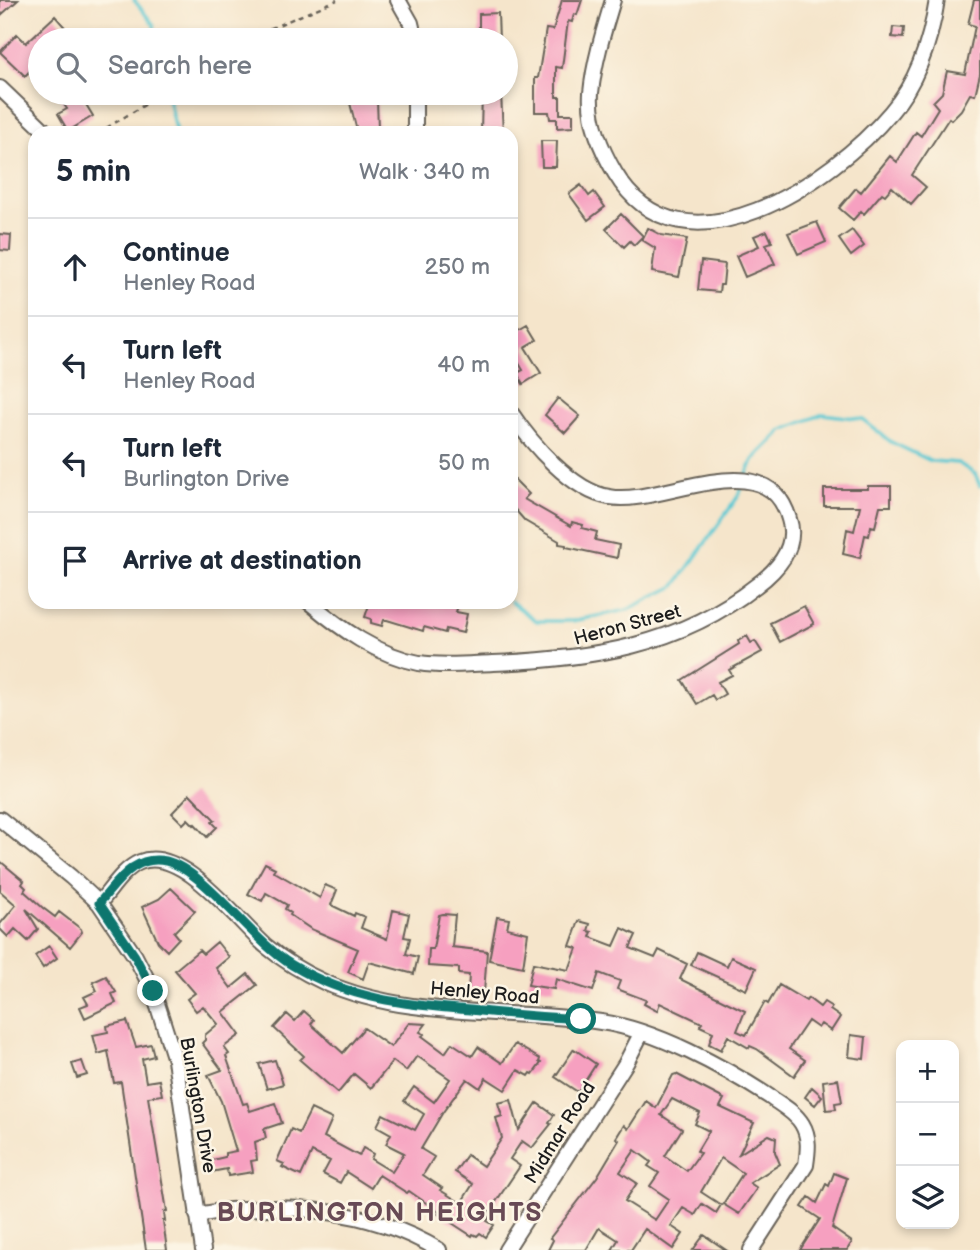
<!DOCTYPE html>
<meta charset="utf-8">
<style>
body{margin:0;font-family:"Balsamiq Sans",sans-serif;background:#f6f6f7;color:#1f2937}
.controls{position:absolute;right:21px;bottom:21px;display:grid;overflow:hidden;border-radius:14px;box-shadow:0 4px 10px #0003}
.controls button{width:63px;height:63px;display:grid;place-items:center;padding:0;border:0;border-bottom:2px solid #e0e1e3;background:#fff;color:#1f2937;font:35px sans-serif}
.stop{position:absolute;width:21px;height:21px;margin:-16px;border:5px solid #0f766e;border-radius:50%;background:#fff}
.stop.end{background:#0f766e;border-color:#fff;box-shadow:0 2px 7px #0008}
.list{margin:0;padding:0;list-style:none}
h2{display:flex;justify-content:space-between;align-items:center;height:91px;margin:0;padding:0 28px;font-size:30px}
h2 small{font-size:23px;font-weight:400;color:#747a83}
.list li{display:grid;grid-template-columns:46px 1fr auto;gap:21px;align-items:center;box-sizing:border-box;height:98px;padding:0 28px;border-top:2px solid #e0e1e3}
.list b{display:block;font-size:26px;white-space:nowrap}
.list p{margin:0;font-size:23px;white-space:nowrap;color:#747a83}
.list em{font-size:23px;font-style:normal;color:#747a83}
.icon{flex:none;width:38px;height:38px;fill:none;stroke:currentColor;stroke-width:2;stroke-linecap:round;stroke-linejoin:round}
.map{position:relative;flex:none;width:980px;height:1250px;overflow:hidden}
.search{position:absolute;background:#fff;box-shadow:0 4px 10px #0003;left:28px;top:28px;width:490px;height:77px;display:flex;align-items:center;gap:18px;box-sizing:border-box;padding:0 24px;border-radius:38px;color:#747a83;font-size:26px}
.panel{position:absolute;background:#fff;box-shadow:0 4px 10px #0003;left:28px;top:126px;width:490px;height:483px;border-radius:21px}
.map>svg:first-child{display:block}
.lines{fill:none;stroke-linecap:round;stroke-linejoin:round}
.stream{stroke:#5cc9d3;stroke-width:3.5}
.building{fill:#f6a0c0;fill-rule:evenodd}
.street-casing{stroke:#686259;stroke-width:18}
.path{stroke:#686259;stroke-width:2.5;stroke-dasharray:5 5;stroke-linecap:butt}
.street{stroke:#fff;stroke-width:14}
.route{stroke:#0f766e;stroke-width:9}
.labels{text-anchor:middle;stroke-width:5;stroke-linejoin:round;paint-order:stroke}
.street-label{font-size:19px;fill:#1c1c1c;stroke:#fcf5e5}
.district-label{font-size:26px;font-weight:bold;letter-spacing:2px;fill:#684a55;stroke:#fcf5e5}
</style>
<div class="map">
<svg width="980" height="1250" viewBox="0 0 980 1250">
<rect width="100%" height="100%" fill="#fcf5e5"/>
<filter id="ink" filterUnits="userSpaceOnUse"><feTurbulence type="fractalNoise" baseFrequency=".0143" numOctaves="2"/><feDisplacementMap in="SourceGraphic" scale="14" xChannelSelector="R" yChannelSelector="G"/><feConvolveMatrix kernelMatrix="1 2 1 2 8 2 1 2 1" color-interpolation-filters="sRGB"/></filter>
<filter id="wash" filterUnits="userSpaceOnUse"><feTurbulence type="fractalNoise" baseFrequency=".00686" numOctaves="4" result="noise"/><feDisplacementMap in="SourceGraphic" scale="28" xChannelSelector="R" yChannelSelector="G"/><feGaussianBlur stdDeviation="1.57" result="paint"/><feColorMatrix in="noise" values="0 0 0 0 0 0 0 0 0 0 0 0 0 0 0 0 0 1.4 0 .05"/><feComposite in="paint" operator="in"/></filter>
<g filter="url(#wash)">
<rect width="100%" height="100%" fill="#f5e5cb"/>
<g class="lines">
<path class="stream" d="M134,0L154,25L156,40
M167,93L176,133
M746,477L753,460L783,430L823,414L862,419L891,442L931,461L958,463L975,474L980,486
M511,602L537,621H573L627,610L675,586L737,498L743,484"/>
</g>
<g id="blocks">
<path class="building" d="M0,0H18L0,16Z
M562,0H582L577,15L574,14L572,22L568,21L562,68L556,67V97H560V114H573V127L557,128V119H550L549,112H535V78H538L546,29L553,30Z
M974,0H980V74L975,95L970,94L961,110L951,120L949,118L912,175L926,187L911,204L892,187L885,195L882,193L864,214L861,211L853,220L839,208L856,188L861,192L890,156L897,162L916,132L921,136L938,108L933,102L942,93L947,71L965,74L975,26L968,24Z
M498,13L499,40H479V14Z
M55,16L76,40H40V60L25,76L0,52L17,34L26,43Z
M893,27L904,28L903,38L892,37Z
M56,93H79L93,116L68,131L58,114L67,109Z
M482,93H501L503,133H481Z
M377,100L378,128L357,131L350,103Z
M541,141H557L556,167H542Z
M581,185L589,196L594,192L605,207L588,220L569,194Z
M621,214L643,236L634,245L630,241L624,247L606,229Z
M817,222L826,242L798,254L788,233Z
M648,228L661,235L687,239L679,277L652,272L655,248L642,240Z
M852,230L864,246L851,256L839,239Z
M767,231L772,242L766,244L775,264L745,277L736,256L759,246L754,236Z
M0,234L11,235L10,251L0,250Z
M701,261L725,264L723,285H720L719,292L698,290Z
M528,325L537,340L525,347L541,373L523,384L517,373L523,370L511,350V335Z
M558,398L580,416L565,433L545,415Z
M511,476L529,494L524,499L571,526L572,522L583,525L582,528L597,532L595,540L619,545L617,558L566,547V545L559,544V541L525,521L511,505Z
M868,486H891V506H880L875,527L871,526L869,536L865,535L860,558L843,554L847,529L854,531L860,506H824V489H868Z
M370,602H459L456,612L467,614L463,633L446,629L445,633L424,627L423,631L387,620H384L382,626L371,623V619L365,617Z
M804,606L814,624L780,642L770,623Z
M747,636L751,643L755,641L762,652L729,670L732,675L718,682L725,694L715,700L712,695L697,704L682,680L739,644L738,641Z
M190,794L215,820L212,822L217,827L207,837L195,824L194,825L188,819L183,824L172,813Z
M0,861L24,881L22,884L26,888L24,891L43,908L55,917L59,912L81,929L82,932L70,947L26,909L38,929L28,941L15,929L8,937L0,929V924L16,905L0,891Z
M265,863L275,868L273,871L320,898L325,885L337,890L331,905L354,916L355,913L365,917L361,928L387,939L393,910L409,914L404,937L410,938L406,954L418,957L414,974L369,962L363,979L348,972L358,949L311,929L290,915L291,913L285,909L287,905L266,893L262,901L248,894Z
M171,888L195,911L174,932L179,938L167,951L158,942L142,907L159,899Z
M443,914L455,915L452,947L487,951L484,993L468,992L469,975L459,974V968L428,966L429,949H433L439,915Z
M497,917L509,919L507,928L528,933L523,967L489,960Z
M579,921L590,924L588,931L592,932L590,937L614,946L622,928L636,935L630,948L655,958L659,950L687,964L680,979L745,1011L737,1031L746,1035L765,1002L768,1004L779,985L806,1001L808,998L820,1007L824,1002L832,1007L830,1010L840,1017L831,1031L821,1024L818,1028L808,1021L789,1049L805,1060L794,1076L757,1049L750,1046L749,1048L728,1036L721,1050L709,1044L713,1032L700,1026L702,1023L660,1003L657,1011L644,1004L646,1000L617,989L620,981L599,973L593,991L556,979L554,989L528,985L533,963L569,970L577,948L570,946Z
M217,942L229,957L216,968L231,988L248,974L257,985L223,1012L240,1035L224,1047L229,1054L226,1056L243,1104L247,1103L250,1111L275,1103L282,1123L264,1129L266,1138L255,1142L257,1160L251,1161L253,1172L228,1176L227,1169L211,1172L208,1161L225,1157V1153L236,1151L221,1101L208,1075L222,1070L202,1043L205,1040V1035L218,1024L203,1006L196,1011L187,999L195,993L175,970L199,950L203,954Z
M49,946L57,958L43,968L35,956Z
M697,952L727,966L731,957L756,968L746,990L691,965Z
M106,976L116,992L112,994L116,1003L85,1018L80,1007L88,1004L84,997L97,991L93,982Z
M304,1011L314,1020L311,1024L343,1053L364,1028L391,1047L409,1023L426,1024L420,1032L424,1034L422,1036L445,1053L452,1043L472,1056L478,1047L502,1063L515,1044L540,1059L539,1062L541,1063L533,1074L531,1073L529,1076L518,1070L505,1090L486,1078L480,1088L467,1079L443,1112L421,1149L434,1157L423,1175L442,1188L440,1190L461,1203L473,1184L455,1172L467,1155L483,1166L502,1138L496,1118L502,1116L498,1103L511,1100L519,1130L537,1103L554,1115L549,1123L551,1124L532,1148L522,1141L510,1159L520,1166L487,1215L490,1217L487,1221L494,1225L486,1237L480,1233L477,1236L473,1234L472,1236L438,1214L439,1212L409,1191L407,1193L379,1175L371,1188L346,1172L340,1183L323,1174L330,1161L312,1152L301,1176L282,1167L284,1164L277,1161L291,1129L299,1133L311,1109L332,1119L324,1137L359,1156L363,1148L373,1154L371,1159L392,1172L404,1153L386,1144L391,1134L377,1126L383,1114L415,1130L424,1114L404,1101L414,1087L434,1102L450,1079L417,1056L406,1071L393,1061L371,1088L354,1074L338,1093L300,1060L304,1056L274,1028L287,1014L295,1021Z
M127,1021L136,1047L151,1044L154,1056L142,1059L146,1082L159,1080L162,1095L148,1097L167,1211L164,1212L165,1221H163L167,1250H146L121,1082L114,1083L108,1051L98,1054L93,1035L108,1032L107,1026Z
M851,1035L866,1037L864,1059L849,1057Z
M574,1049L596,1064L578,1092L555,1077Z
M275,1060L283,1084L267,1089L259,1064Z
M82,1061L87,1075L77,1078L72,1064Z
M676,1074L724,1099L720,1107L754,1123L739,1154L769,1135L776,1138L775,1152L780,1164L750,1183L757,1188L739,1214L723,1204L743,1173L721,1158L701,1192L721,1205L716,1213L702,1204L695,1215L683,1208L671,1226L683,1234L673,1249L645,1229L631,1250H612L618,1240L599,1228L586,1250H548L553,1240L550,1238L597,1177L619,1140L616,1138L624,1125L628,1129L646,1101L656,1108L673,1075ZM672,1099L700,1113L695,1124L709,1131L697,1151L700,1153L687,1171L665,1156L682,1129L661,1115ZM635,1150L651,1162L648,1166L659,1173L650,1186L669,1199L655,1220L625,1201L637,1183L620,1172Z
M838,1079L842,1102L835,1103L836,1109L826,1110L823,1081Z
M812,1087L822,1096L815,1105L805,1097Z
M834,1173L847,1178L832,1228L852,1242L847,1250H800L820,1219L802,1207L809,1197L817,1203L826,1184L829,1186Z
M704,1235L726,1250H693Z"/>
</g>
</g>
<g filter="url(#ink)">
<use href="#blocks" fill-opacity="0" stroke="#686259" stroke-width="2"/>
<g class="lines">
<defs>
<path id="street" d="M398,0L411,23L415,40
M613,0C604,30 594,62 591,93C589,122 601,149 615,173C682,286 834,180 891,112C918,81 931,39 937,0
M0,88L47,133
M415,133V93
M309,602C341,629 377,655 419,663C443,667 469,664 493,663C590,659 679,647 757,585C777,570 798,547 789,519C767,440 661,507 609,497C572,491 531,443 511,413
M0,819L71,877L99,903L135,956L153,991L175,1060L203,1250
M99,903C111,890 123,869 140,862C182,845 237,921 266,946C284,961 304,973 324,982C408,1020 512,1008 601,1022C656,1030 724,1067 770,1097C781,1105 795,1112 802,1124C810,1137 808,1151 806,1165L751,1250
M197,1215C276,1200 370,1208 439,1250
M506,1250L626,1063L642,1032"/>
</defs>
<use href="#street" class="street-casing"/>
<path class="path" d="M152,40L156,37L262,32L337,0
M98,133L151,101L148,93"/>
<use href="#street" class="street"/>
</g>
</g>
<g class="lines" filter="url(#ink)">
<path class="route" d="M153,991L135,956L99,903C118,882 134,854 166,861C204,870 253,942 292,965C348,999 406,1005 470,1010C507,1014 544,1017 581,1019"/>
</g>
<g class="labels">
<g class="street-label">
<text transform="translate(627 624) rotate(-15)" y="7">Heron Street</text>
<text transform="translate(485 992) rotate(5)" y="7">Henley Road</text>
<text transform="translate(199 1105) rotate(80)" y="7">Burlington Drive</text>
<text transform="translate(559 1132) rotate(-58)" y="7">Midmar Road</text>
</g>
<g class="district-label">
<text x="380" y="1221">BURLINGTON HEIGHTS</text>
</g>
</g>
</svg>
<div class="controls">
<button>+</button>
<button>−</button>
<button><svg class="icon" aria-label="layers" viewBox="0 0 24 24"><path d="M12 4l9 5-9 5-9-5zM3 14l9 5 9-5"/></svg></button>
</div>
<div class="stop" style="left:581px;top:1019px"></div>
<div class="stop end" style="left:153px;top:991px"></div>
<div class="search"><svg class="icon" aria-label="search" viewBox="0 0 24 24"><circle cx="10" cy="10" r="6"/><path d="M15 15l6 6"/></svg>Search here</div>
<section class="panel">
<h2>5 min<small>Walk · 340 m</small></h2>
<ul class="list">
<li><svg class="icon" aria-label="ahead" viewBox="0 0 24 24"><path d="M12 20V5M6 11l6-6 6 6"/></svg><div><b>Continue</b><p>Henley Road</p></div><em>250 m</em></li>
<li><svg class="icon" aria-label="left" viewBox="0 0 24 24"><path d="M17 20v-9H6M10 6l-5 5 5 5"/></svg><div><b>Turn left</b><p>Henley Road</p></div><em>40 m</em></li>
<li><svg class="icon" aria-label="left" viewBox="0 0 24 24"><path d="M17 20v-9H6M10 6l-5 5 5 5"/></svg><div><b>Turn left</b><p>Burlington Drive</p></div><em>50 m</em></li>
<li><svg class="icon" aria-label="arrive" viewBox="0 0 24 24"><path d="M6 21V4h12l-3 4 3 4H6"/></svg><div><b>Arrive at destination</b></div></li>
</ul>
</section>
</div>
